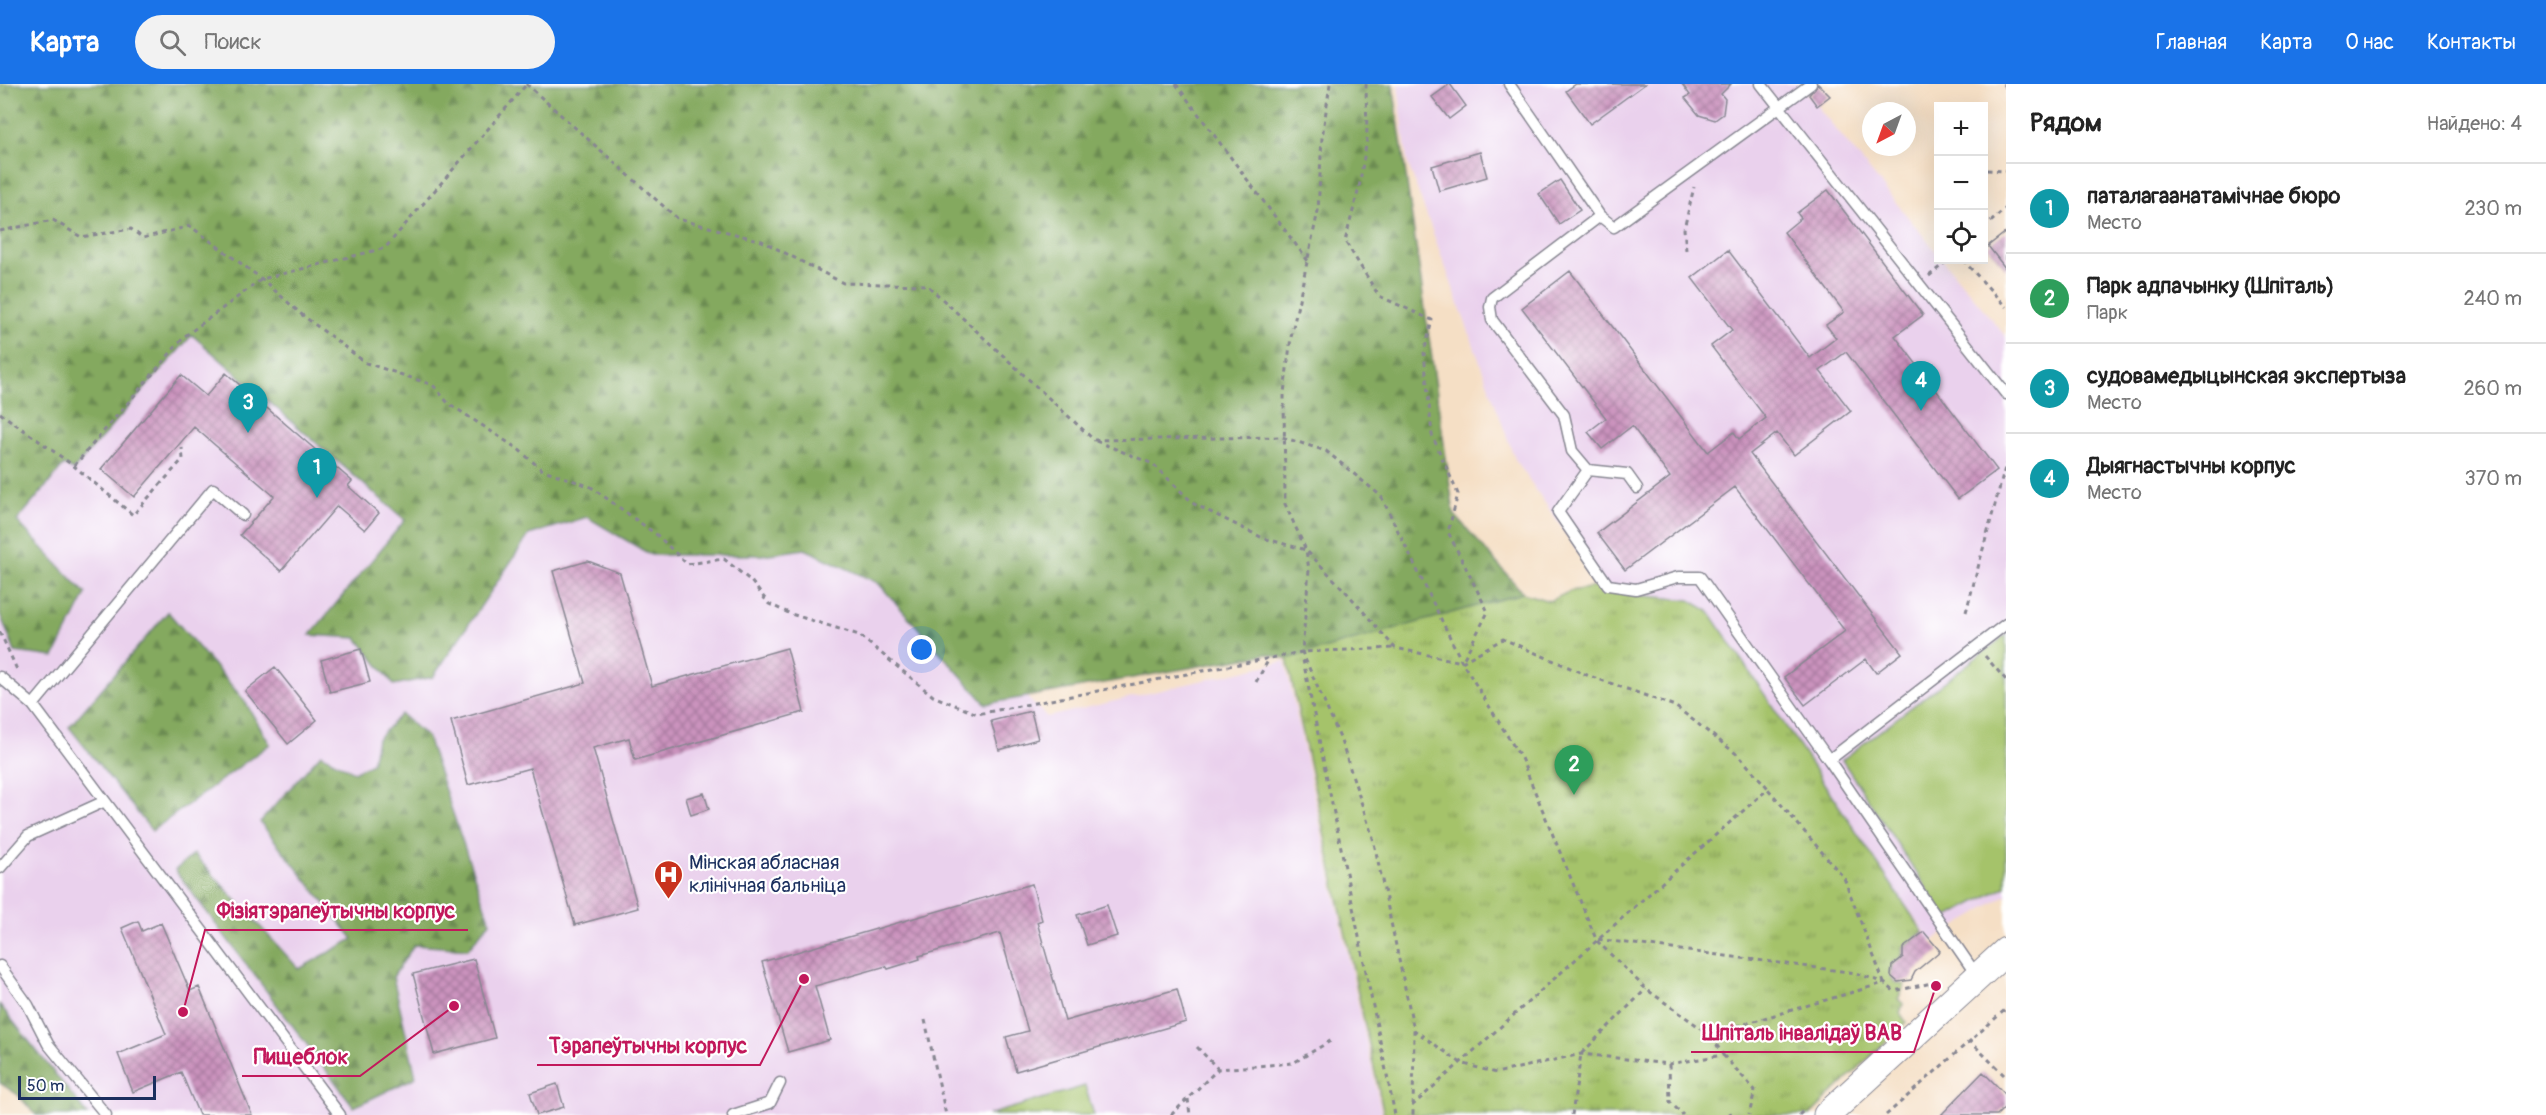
<!DOCTYPE html>
<html lang="ru">
<meta charset="utf-8">
<style>
body{margin:0;font-family:Pangolin,sans-serif;background:#f2f2f2;color:#222}
.controls{position:absolute;right:18px;top:18px;display:grid;overflow:hidden;border-radius:0px;box-shadow:0 6px 24px #0002}
.controls button{width:54px;height:54px;display:grid;place-items:center;padding:0;border:0;border-bottom:2px solid #e0e0e0;background:#fff;color:#222;font:30px sans-serif}
.compass{position:absolute;left:1862px;top:18px;width:54px;height:54px;border-radius:50%;background:#fff;box-shadow:0 6px 24px #0002;rotate:221deg}
.scale{position:absolute;left:18px;bottom:15px;width:138px;box-sizing:border-box;padding-left:6px;border:3px solid #1b2f5e;border-top:0;font-size:16px;line-height:21px;white-space:nowrap;color:#1b2f5e;-webkit-text-stroke:4px #fff;paint-order:stroke}
.you{position:absolute;left:922px;top:566px;width:21px;height:21px;margin:-15px;border:4px solid #fff;border-radius:50%;background:#1a73e8;box-shadow:0 0 0 9px #1a73e833}
.badge{display:grid;place-items:center;width:39px;height:39px;border-radius:50%;background:#1a73e8;color:#fff;font-size:20px;font-weight:700}
.pin{position:absolute;translate:-50% -50px;filter:drop-shadow(0 2px 3px #0008)}
.pin::after{content:'';position:absolute;top:32px;width:21px;height:18px;background:inherit;clip-path:polygon(0 0,100% 0,50% 100%)}
.list{margin:0;padding:0;list-style:none}
h2{display:flex;justify-content:space-between;align-items:center;height:78px;margin:0;padding:0 24px;font-size:26px}
h2 small{font-size:20px;font-weight:400;color:#767676}
.list li{display:grid;grid-template-columns:39px 1fr auto;gap:18px;align-items:center;box-sizing:border-box;height:90px;padding:0 24px;border-top:2px solid #e0e0e0}
.list b{display:block;font-size:22px;white-space:nowrap}
.list p{margin:0;font-size:20px;white-space:nowrap;color:#767676}
.list em{font-size:20px;font-style:normal;color:#767676}
.icon{flex:none;width:33px;height:33px;fill:none;stroke:currentColor;stroke-width:2;stroke-linecap:round;stroke-linejoin:round}
.map{position:relative;flex:none;width:2006px;height:1031px;overflow:hidden}
header{display:flex;align-items:center;gap:36px;box-sizing:border-box;height:84px;padding:0 30px;background:#1a73e8;color:#fff}
header strong{font-size:28px}
nav{display:flex;gap:33px;margin-inline-start:auto;font-size:21px}
.search{width:420px;height:54px;background:#f2f2f2;display:flex;align-items:center;gap:15px;box-sizing:border-box;padding:0 21px;border-radius:33px;color:#767676;font-size:22px}
main{display:flex}
aside{flex:1;background:#fff}
.map>svg:first-child{display:block}
.built{fill:#ead1ed}
.green{fill:#a5c36a;stroke:#607964;stroke-width:1.5}
.forest{fill:url(#forest-firs);stroke:#506c5e;stroke-width:1.5}
.park{fill:url(#park-tufts);stroke:#607964;stroke-width:1.5}
.building{fill:url(#building-cross-hatch)}
.lines{fill:none;stroke-linecap:round;stroke-linejoin:round}
.service-casing{stroke:#888792;stroke-width:13}
.tertiary-casing{stroke:#888792;stroke-width:29}
.path{stroke:#888792;stroke-width:3;stroke-dasharray:4.5 4.5;stroke-linecap:butt}
.service{stroke:#fff;stroke-width:10}
.tertiary{stroke:#fff;stroke-width:27}
.labels{text-anchor:middle;stroke-width:4.5;stroke-linejoin:round;paint-order:stroke}
.poi-label{font-size:20px;fill:#1b2f5e;stroke:#fff;text-anchor:start}
.leader{fill:none;stroke:#c2185b;stroke-width:2}
.callout-dot{fill:#c2185b;stroke:#fff;stroke-width:2}
.callout-label{font-size:21px;text-anchor:middle;font-weight:bold;fill:#c2185b;stroke:#fff;stroke-width:4.5;stroke-linejoin:round;paint-order:stroke}
</style>
<header>
<strong>Карта</strong>
<div class="search"><svg class="icon" aria-label="search" viewBox="0 0 24 24"><circle cx="10" cy="10" r="6"/><path d="M15 15l6 6"/></svg>Поиск</div>
<nav><a>Главная</a><a>Карта</a><a>О нас</a><a>Контакты</a></nav>
</header>
<main>
<div class="map">
<svg width="2006" height="1031" viewBox="0 0 2006 1031">
<defs>
<pattern id="forest-firs" width="22" height="20" patternUnits="userSpaceOnUse" patternTransform="scale(1.5)"><rect width="22" height="20" fill="#84a95e"/><path d="M5 1l3.5 6h-7zM16 11l3.5 6h-7z" fill="#6b8a51"/></pattern>
<pattern id="park-tufts" width="24" height="20" patternUnits="userSpaceOnUse" patternTransform="scale(1.5)"><rect width="24" height="20" fill="#a5c36a"/><path d="M3 7l-1-3M5 7V3M7 7l1-3M15 17l-1-3M17 17v-4M19 17l1-3" fill="none" stroke="#869f5a"/></pattern>
<pattern id="building-cross-hatch" width="8" height="8" patternUnits="userSpaceOnUse" patternTransform="scale(1.5)"><rect width="8" height="8" fill="#cb93bd"/><path d="M0 0l8 8M0 8l8-8" fill="none" stroke="#a4789d"/></pattern>
</defs>
<rect width="100%" height="100%" fill="#fff"/>
<filter id="ink" filterUnits="userSpaceOnUse"><feTurbulence type="fractalNoise" baseFrequency=".0167" numOctaves="2"/><feDisplacementMap in="SourceGraphic" scale="12" xChannelSelector="R" yChannelSelector="G"/><feConvolveMatrix kernelMatrix="1 2 1 2 8 2 1 2 1" color-interpolation-filters="sRGB"/></filter>
<filter id="wash" filterUnits="userSpaceOnUse"><feTurbulence type="fractalNoise" baseFrequency=".008" numOctaves="4" result="noise"/><feDisplacementMap in="SourceGraphic" scale="24" xChannelSelector="R" yChannelSelector="G"/><feGaussianBlur stdDeviation="1.35" result="paint"/><feColorMatrix in="noise" values="0 0 0 0 0 0 0 0 0 0 0 0 0 0 0 0 0 1.4 0 .05"/><feComposite in="paint" operator="in"/></filter>
<g filter="url(#wash)">
<rect width="100%" height="100%" fill="#f5dfc5"/>
<path class="built" d="M1398,0H1799L1938,170V176H1943L2006,253V811L1931,857L1722,557L1618,526L1515,375L1407,77Z
M188,235L859,450L1047,633L1285,577L1382,1031H36L17,1010L0,999V402Z"/>
<path class="green" d="M2006,551V802L1946,834L1842,676Z
M1085,1002L1094,1031H988Z"/>
<path class="forest" d="M0,0H1393L1454,430L1523,509L1287,575L1267,570L986,620L878,499L805,465L762,471H651L587,433L529,451L433,593L394,601L357,554L310,551L405,436L192,251L73,386L64,381L17,437L86,510L54,573L15,568L0,530Z
M168,528L244,616L270,660L152,747L69,643Z
M401,630L427,653L490,838L468,865L414,861L393,893L416,993L354,1023L175,786L194,770L299,885L353,855L260,738L321,670L354,688L372,679L377,655Z
M0,921L88,1031H36L17,1010L0,999Z"/>
<path class="park" d="M1601,502L1635,511L1690,516L1709,527L1923,848L1903,863L1902,874L1894,877L1890,887L1894,898L1905,901L1898,915L1903,920L1900,929L1906,938L1810,1031H1384L1287,575L1523,509L1549,517L1571,507Z"/>
<g id="blocks">
<path class="building" d="M1450,0L1466,22L1449,35L1432,13Z
M1576,0H1645L1590,40L1566,7Z
M1682,0H1731L1721,10L1725,15L1723,30L1715,36L1699,31L1685,14L1690,11Z
M1818,0L1830,12L1817,22L1809,11Z
M1480,68L1487,93L1439,107L1432,82Z
M1560,96L1580,126L1559,140L1539,110Z
M1828,106L1923,231L1895,252L1997,386L1958,415L1846,268L1820,287L1851,327L1794,371L1777,349L1750,370L1902,569L1876,589L1866,575L1805,621L1784,593L1845,547L1735,403L1625,486L1597,449L1670,393L1632,342L1602,365L1588,348L1606,334L1522,224L1570,187L1708,368L1734,348L1739,355L1766,334L1711,262L1732,246L1692,194L1728,166L1810,274L1836,254L1826,241L1844,228L1784,148L1801,134L1797,129Z
M2006,148V185L1988,162Z
M226,289L352,397L348,402L379,429L365,446L337,422L281,487L240,451L274,412L194,343L134,413L101,385L181,291L206,312Z
M588,477L620,489L652,602L787,564L804,628L635,676L629,654L593,664L638,824L575,841L530,684L468,701L451,637L585,599L553,487Z
M361,565L370,598L330,608L321,576Z
M275,583L317,636L288,660L245,607Z
M1031,627L1038,655L999,666L991,637Z
M704,709L709,725L691,731L686,714Z
M1032,800L1042,836L1037,838L1065,937L1177,905L1186,938L1016,987L1006,953L1028,947L1000,849L919,872L920,875L888,885L886,882L815,902L830,956L788,968L762,878Z
M1107,821L1117,852L1087,861L1077,831Z
M138,837L142,847L161,839L190,907L199,903L252,1031H199L181,988L133,1008L118,970L166,950L122,844Z
M1924,848L1940,867L1915,888L1911,896L1898,898L1891,892L1892,882L1903,873V864Z
M474,875L495,954L434,970L413,890Z
M1983,988L2006,1011V1022L1997,1031H1941Z
M557,1000L564,1023L537,1031L530,1009Z"/>
</g>
</g>
<g filter="url(#ink)">
<use href="#blocks" fill-opacity="0" stroke="#888792" stroke-width="1.5"/>
<g class="lines">
<defs>
<path id="service" d="M1509,0L1600,132L1614,143L1811,0
M1761,0L2006,310
M1600,132L1492,214L1490,223L1492,236L1564,331L1572,367L1588,386L1627,390L1637,404
M1588,386L1558,428L1608,501L1636,505L1678,493H1700L1829,676
M0,593L33,621L340,1031
M33,621L213,405L243,431
M0,784L28,752L103,718
M0,882L28,921L48,960L106,1031
M1977,892L1829,676L2006,540
M733,1031L770,1019L780,999"/>
<path id="tertiary" d="M1827,1031L2006,867"/>
</defs>
<use href="#service" class="service-casing"/>
<use href="#tertiary" class="tertiary-casing"/>
<path class="path" d="M526,0L678,135L762,157L843,199L927,201L1094,356L1282,353L1326,367L1381,412L1462,578L1521,674L1596,855L1856,889L1884,899L1894,907L1932,899L1936,901
M1176,0L1308,177
M1330,0L1322,54L1318,127L1291,253L1284,309L1285,420L1306,466L1309,486L1302,568L1340,654L1373,754L1414,946L1413,1031
M1366,0L1367,54L1359,104L1345,157L1379,212L1432,236L1424,269L1432,351L1458,410L1448,448L1488,528L1463,576
M2003,0L2006,4
M1987,86L2006,87
M1984,144L2006,124
M0,147L53,136L81,153L131,145L143,154L190,142L262,195L301,230L366,279L433,301L448,319L518,365L541,385L591,403L657,451L687,480L724,475L751,497L769,520L791,530L859,551L933,612L977,630L1302,568L1395,564
M1686,166L1684,145L1694,103
M1963,176L2006,223
M1929,192L1948,176
M0,329L74,382L133,431L183,375L182,364
M1096,357L1153,380L1194,420L1263,454L1306,466L1348,510L1395,564L1462,578L1503,555L1587,591L1675,622L1739,672L1768,704
M74,382L185,252L262,195L385,164L526,1
M1966,528L2006,380
M0,548L18,588
M1985,572L2006,596
M1303,576L1395,1031
M1256,598L1269,575
M1597,857L1646,905L1709,950
M925,936L946,1031
M1969,956L2006,993
M1197,963L1218,985
M1723,971L1755,1006L1749,1031
M1669,980L1670,1018L1683,1031
M1188,1015L1190,1031
M1412,1022C1531,916 1648,810 1768,705L1844,794L1884,899L1710,950L1723,971L1669,980L1581,970L1496,989L1461,979L1414,946
M1730,1028L1731,1031
M1171,1031L1218,985L1293,979L1332,956
M1572,1031L1581,970L1646,905
M1799,1031L1805,1025
M1886,1031L2006,925"/>
<use href="#service" class="service"/>
<use href="#tertiary" class="tertiary"/>
</g>
</g>
<defs>
<symbol id="hospital-pin" viewBox="-11 -11 22 30"><path d="M0 17L-7.5 6A9.5 9.5 0 1 1 7.5 6Z" fill="#c8321e" stroke="#fff"/><path d="M-5-5h3v3.5h4V-5h3V5h-3V1.5h-4V5h-3Z" fill="#fff"/></symbol>
</defs>
<g fill-rule="evenodd">
<use href="#hospital-pin" x="652" y="774" width="33" height="45"/>
</g>
<g class="labels">
<g class="poi-label">
<text x="689" y="785">Мінская абласная<tspan x="689" dy="23">клінічная бальніца</tspan></text>
</g>
</g>
<path class="leader" d="M183 928L205 846H468M1936 902L1914 968H1691M804 895L760 981H537M454 922L360 992H242"/>
<g class="callout-dot">
<circle cx="183" cy="928" r="6"/>
<circle cx="1936" cy="902" r="6"/>
<circle cx="804" cy="895" r="6"/>
<circle cx="454" cy="922" r="6"/>
</g>
<g class="callout-label">
<text x="336" y="834">Фізіятэрапеўтычны корпус</text>
<text x="1802" y="956">Шпіталь інвалідаў ВАВ</text>
<text x="648" y="969">Тэрапеўтычны корпус</text>
<text x="301" y="980">Пищеблок</text>
</g>
</svg>
<div class="controls">
<button>+</button>
<button>−</button>
<button><svg class="icon" aria-label="locate" viewBox="0 0 24 24"><circle cx="12" cy="12" r="6"/><path d="M12 2v4M12 18v4M2 12h4M18 12h4"/></svg></button>
</div>
<svg class="compass" viewBox="-18 -18 36 36"><path d="M0-13l5 13h-10z" fill="#e53935"/><path d="M0 13l5-13h-10z" fill="#767676"/></svg>
<div class="scale">50 m</div>
<div class="you"></div>
<div class="pin badge" style="left:317px;top:414px;background:#0f9aa8">1</div>
<div class="pin badge" style="left:1574px;top:711px;background:#2e9e5b">2</div>
<div class="pin badge" style="left:248px;top:349px;background:#0f9aa8">3</div>
<div class="pin badge" style="left:1921px;top:327px;background:#0f9aa8">4</div>
</div>
<aside>
<h2>Рядом<small>Найдено: 4</small></h2>
<ul class="list">
<li><span class="badge" style="background:#0f9aa8">1</span><div><b>паталагаанатамічнае бюро</b><p>Место</p></div><em>230 m</em></li>
<li><span class="badge" style="background:#2e9e5b">2</span><div><b>Парк адпачынку (Шпіталь)</b><p>Парк</p></div><em>240 m</em></li>
<li><span class="badge" style="background:#0f9aa8">3</span><div><b>судовамедыцынская экспертыза</b><p>Место</p></div><em>260 m</em></li>
<li><span class="badge" style="background:#0f9aa8">4</span><div><b>Дыягнастычны корпус</b><p>Место</p></div><em>370 m</em></li>
</ul>
</aside>
</main>
